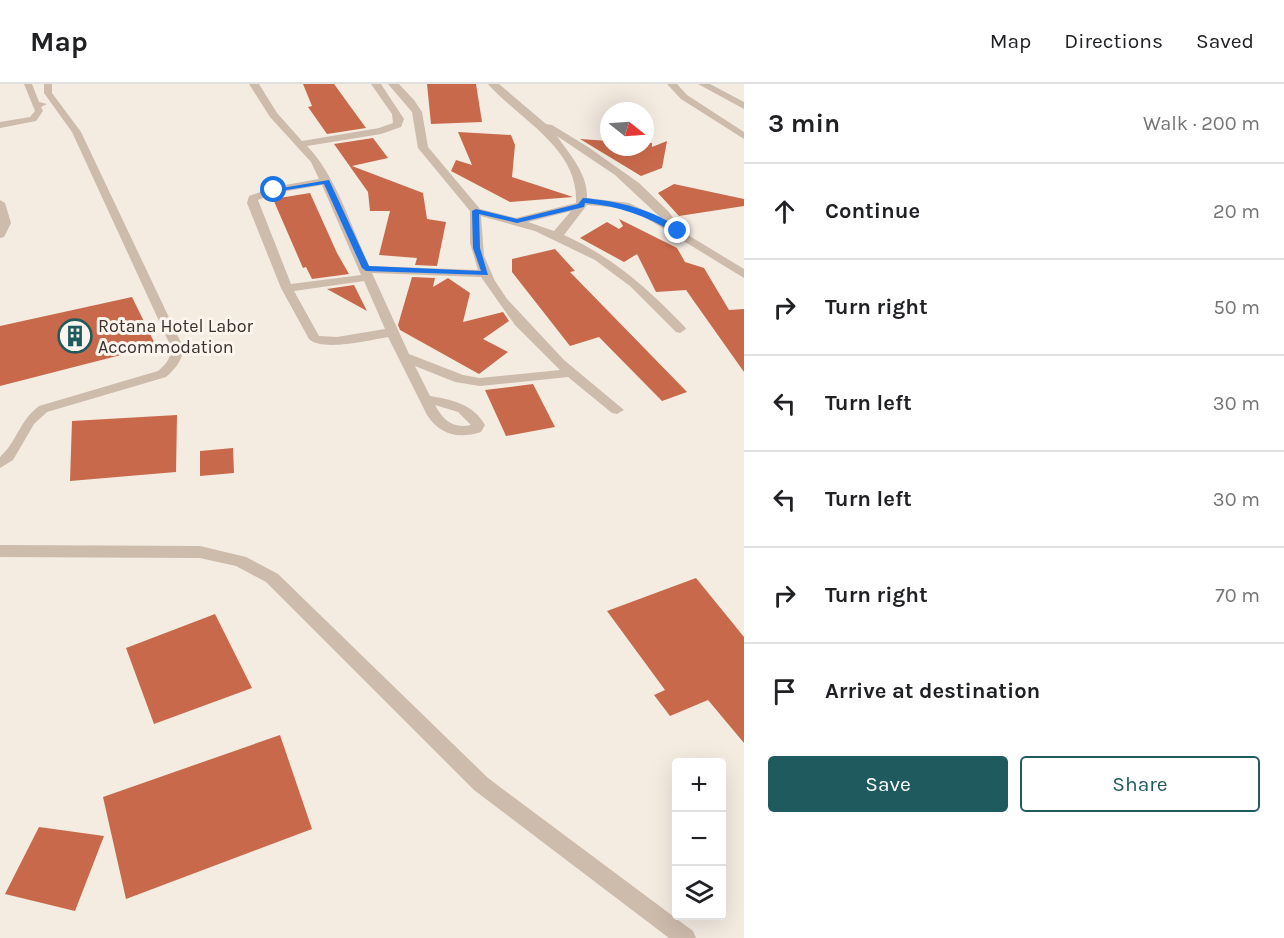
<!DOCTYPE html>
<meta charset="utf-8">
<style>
body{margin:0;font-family:Karla,sans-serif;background:#f2f2f2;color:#202124}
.controls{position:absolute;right:18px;bottom:18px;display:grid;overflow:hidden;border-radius:6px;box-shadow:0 6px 24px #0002}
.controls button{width:54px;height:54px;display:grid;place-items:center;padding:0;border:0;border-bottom:2px solid #e0e0e0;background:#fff;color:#202124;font:30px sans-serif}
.compass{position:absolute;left:600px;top:18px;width:54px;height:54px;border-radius:50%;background:#fff;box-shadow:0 6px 24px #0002;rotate:107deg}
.stop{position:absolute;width:18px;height:18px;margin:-14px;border:4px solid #1a73e8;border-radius:50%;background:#fff}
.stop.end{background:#1a73e8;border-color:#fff;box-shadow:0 2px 6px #0008}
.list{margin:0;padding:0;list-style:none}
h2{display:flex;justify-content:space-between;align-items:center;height:78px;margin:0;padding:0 24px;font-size:26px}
h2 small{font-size:20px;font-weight:400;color:#757577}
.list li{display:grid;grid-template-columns:39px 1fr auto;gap:18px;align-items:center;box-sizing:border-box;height:96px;padding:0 24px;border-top:2px solid #e0e0e0}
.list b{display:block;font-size:22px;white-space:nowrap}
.list em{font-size:20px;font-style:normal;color:#757577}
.actions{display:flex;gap:12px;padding:18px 24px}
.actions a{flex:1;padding:14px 0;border:2px solid #1f5a5e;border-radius:6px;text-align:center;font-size:21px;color:#1f5a5e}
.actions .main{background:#1f5a5e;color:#fff}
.icon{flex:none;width:33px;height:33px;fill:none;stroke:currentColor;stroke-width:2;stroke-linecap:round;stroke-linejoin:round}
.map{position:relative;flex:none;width:744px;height:854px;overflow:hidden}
header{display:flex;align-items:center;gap:36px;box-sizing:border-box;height:84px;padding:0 30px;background:#fff;border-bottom:2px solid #e0e0e0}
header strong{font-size:28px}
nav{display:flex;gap:33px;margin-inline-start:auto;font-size:21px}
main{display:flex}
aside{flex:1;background:#fff}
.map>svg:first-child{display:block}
.building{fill:#c8694b}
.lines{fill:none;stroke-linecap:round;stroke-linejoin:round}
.service{fill:#cdbbac;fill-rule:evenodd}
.minor{fill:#cdbbac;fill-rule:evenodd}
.route{fill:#1a73e8}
.labels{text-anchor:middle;stroke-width:6;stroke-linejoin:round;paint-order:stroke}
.poi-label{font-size:18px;fill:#3b302b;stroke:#fbf5ee;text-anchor:start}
</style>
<header>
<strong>Map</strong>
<nav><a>Map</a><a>Directions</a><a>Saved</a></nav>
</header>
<main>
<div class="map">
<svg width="744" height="854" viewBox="0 0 744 854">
<rect width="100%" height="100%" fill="#f4ebe1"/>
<path class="building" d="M303,0H334L366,44L327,50L308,23L312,22Z
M427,0H476L482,38L431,40Z
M458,48L511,51L515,61L512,93L573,113L510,118L451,87L456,76L472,81Z
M373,54L388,74L352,82L423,109L427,135L446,138L437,182L415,181L417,174L379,171L390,127H370L368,108L334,60Z
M580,55L609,57V63H645V59H652V63L667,57L662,84L641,92Z
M674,100L744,115V122L679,132L658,109Z
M310,109L337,169L349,190L312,195L306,183L303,184L273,115Z
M619,135L677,164L685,178L704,184L729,226L744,225V288L686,206L656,208L637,170L624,178L580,154L607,138L619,145L623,142Z
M555,165L575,187L570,188L687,308L662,317L599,253L570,262L512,188V175Z
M412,193L435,194L433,203L448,194L470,209L463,238L503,228L509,237L483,255L508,268L479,290L400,246L398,241Z
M354,201L367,227L327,205Z
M132,213L156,262L0,302V242Z
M533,300L555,343L506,352L485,306Z
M177,331L176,388L70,397L72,337Z
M233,364L234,389L200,392V367Z
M696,494L744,553V659L708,616L670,632L654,611L665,606L607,527Z
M215,530L252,604L154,640L126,564Z
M280,651L312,745L126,815L103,713Z
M39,743L104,752L75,827L5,810Z"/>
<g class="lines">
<path class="service" d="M24,0H32L39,18L47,20L41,23L43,27L36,37L0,44V38L30,33L35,27Z
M44,0H52V9L81,48L183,263C183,276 176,284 166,293L47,328L34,340L13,376L0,384V373C17,358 19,337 39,322L158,287C166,280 171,275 171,263L72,48L44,9Z
M0,116L5,119L11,139L4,153L0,154Z"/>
<path class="minor" d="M249,0H259L277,29L302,57L379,44L393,39L392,30L371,0H381L404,35L401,43L381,50L307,62C336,92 351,142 369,182L478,186L470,159V127L418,64L412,28L388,0H399L414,16L422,28L428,63L480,125L516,134L576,119C579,64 520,36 488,0H499L546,40L552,41L588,63L639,99L669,128L683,148L744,185V194L641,131L623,124L587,121L564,151C614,174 646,203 684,242L686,245L680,249L676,248L630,202L595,176L535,147L481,132L484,172L495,197L507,215L564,276L624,326L617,330L612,329L568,293L480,302L455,298L415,282L430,312C453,316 473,320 485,341L481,348C458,355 440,351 427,331L388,253C370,256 322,268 309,255L281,204L247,119L249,112L274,103L319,95L311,78L270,33ZM557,52L615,91L662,135L629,119L587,114C588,90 570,71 557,52ZM322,101L361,191L291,200L258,116L276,109ZM571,127L554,147L528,138ZM372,189L481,193L515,241L560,286L480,294L463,291L409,270ZM364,197L385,245L337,253L319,252L294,207ZM435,321L458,328L471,341C453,345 443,336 435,321Z
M667,0H677L687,11L744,48V55L681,15Z
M698,0H710L744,18V25Z
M0,461L200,462L246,473L278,490L488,694L693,847L696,854H669L474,706L266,498L236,482L200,474L0,473Z"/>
</g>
<path class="route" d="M329,96L369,182L481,187L473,164L472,127L476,125L517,135L578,120L583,114C617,117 655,125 682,147L675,149C646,132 619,122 585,119L584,123L517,139L479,130L480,164L488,191L366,187L362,184L324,100L274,108L270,106Z"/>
<defs>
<symbol id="building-ring" viewBox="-11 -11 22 22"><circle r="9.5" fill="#fbf5ee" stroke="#1f5a5e" stroke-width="1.5"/><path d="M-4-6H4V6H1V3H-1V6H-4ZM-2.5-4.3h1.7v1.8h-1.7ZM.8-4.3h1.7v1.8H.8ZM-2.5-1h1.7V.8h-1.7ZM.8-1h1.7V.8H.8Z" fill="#1f5a5e"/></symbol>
</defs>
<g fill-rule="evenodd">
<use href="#building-ring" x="56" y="233" width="38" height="38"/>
</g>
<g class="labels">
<g class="poi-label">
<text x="98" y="248">Rotana Hotel Labor<tspan x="98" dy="21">Accommodation</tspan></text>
</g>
</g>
</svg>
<div class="controls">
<button>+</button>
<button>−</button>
<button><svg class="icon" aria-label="layers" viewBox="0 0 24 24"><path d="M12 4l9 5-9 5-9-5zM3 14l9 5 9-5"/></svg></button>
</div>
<svg class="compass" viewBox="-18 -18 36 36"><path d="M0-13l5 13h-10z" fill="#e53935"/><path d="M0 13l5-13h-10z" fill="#757577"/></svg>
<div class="stop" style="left:274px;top:106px"></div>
<div class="stop end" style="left:678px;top:147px"></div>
</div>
<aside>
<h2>3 min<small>Walk · 200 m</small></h2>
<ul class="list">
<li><svg class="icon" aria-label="ahead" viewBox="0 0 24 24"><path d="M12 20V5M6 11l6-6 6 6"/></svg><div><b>Continue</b></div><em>20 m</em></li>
<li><svg class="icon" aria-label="right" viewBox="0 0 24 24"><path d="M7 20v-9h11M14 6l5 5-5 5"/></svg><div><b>Turn right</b></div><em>50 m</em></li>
<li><svg class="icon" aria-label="left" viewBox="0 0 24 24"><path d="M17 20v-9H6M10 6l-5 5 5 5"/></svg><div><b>Turn left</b></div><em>30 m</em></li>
<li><svg class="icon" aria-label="left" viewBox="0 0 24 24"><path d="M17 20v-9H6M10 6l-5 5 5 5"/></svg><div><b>Turn left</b></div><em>30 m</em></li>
<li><svg class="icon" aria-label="right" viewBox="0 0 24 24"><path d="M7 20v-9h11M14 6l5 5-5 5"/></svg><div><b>Turn right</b></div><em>70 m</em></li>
<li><svg class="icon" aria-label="arrive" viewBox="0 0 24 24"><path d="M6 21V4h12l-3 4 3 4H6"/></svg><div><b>Arrive at destination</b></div></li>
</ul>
<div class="actions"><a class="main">Save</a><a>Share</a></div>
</aside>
</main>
